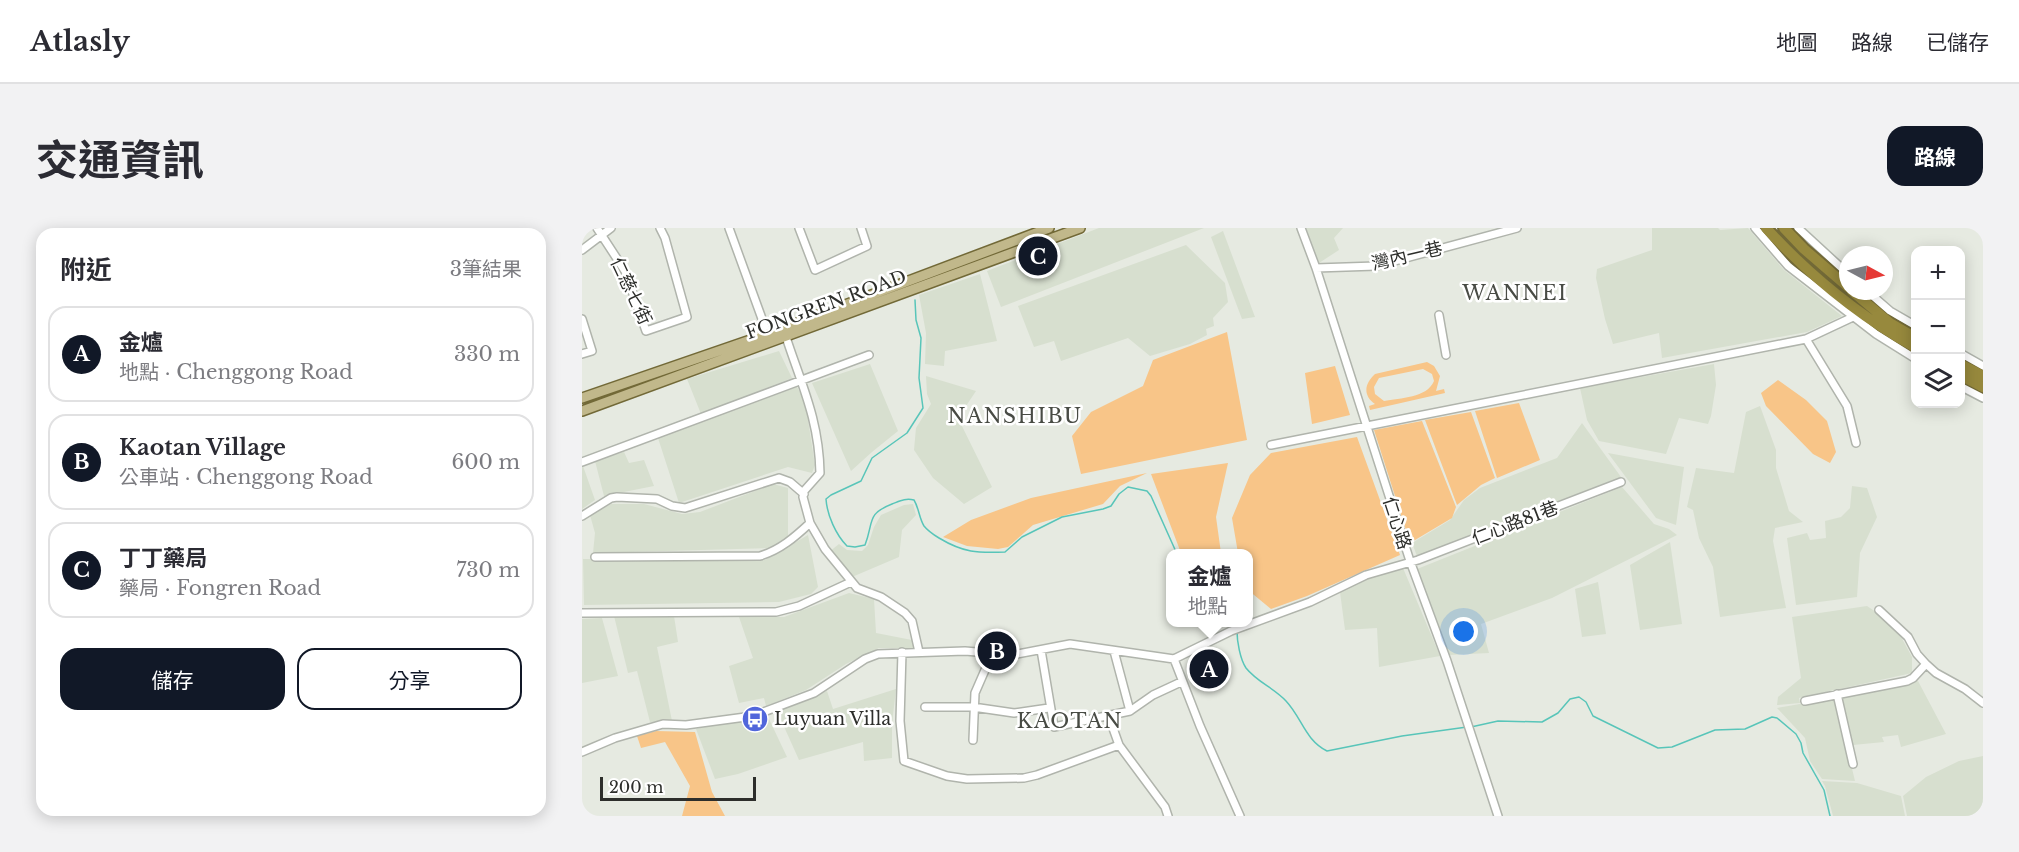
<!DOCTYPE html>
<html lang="zh-TW">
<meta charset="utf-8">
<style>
body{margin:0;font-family:"Libre Baskerville","Noto Sans TC",serif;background:#f2f2f3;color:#2b2b33}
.controls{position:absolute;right:18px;top:18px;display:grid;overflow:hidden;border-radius:12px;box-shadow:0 3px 15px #0003}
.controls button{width:54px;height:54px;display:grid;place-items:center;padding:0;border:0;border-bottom:2px solid #e1e1e2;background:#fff;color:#2b2b33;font:30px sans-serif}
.compass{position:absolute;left:1257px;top:18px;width:54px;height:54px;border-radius:50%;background:#fff;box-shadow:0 3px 15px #0003;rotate:97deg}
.scale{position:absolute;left:18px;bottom:15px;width:156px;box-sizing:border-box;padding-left:6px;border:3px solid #2d2e2b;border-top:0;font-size:16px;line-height:21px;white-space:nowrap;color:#2d2e2b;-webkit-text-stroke:4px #fff;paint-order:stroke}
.you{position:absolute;left:882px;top:404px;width:21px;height:21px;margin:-15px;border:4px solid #fff;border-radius:50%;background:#1a73e8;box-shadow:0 0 0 9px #1a73e833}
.badge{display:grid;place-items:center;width:39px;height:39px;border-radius:50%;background:#111827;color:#fff;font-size:20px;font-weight:700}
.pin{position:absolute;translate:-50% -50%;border:3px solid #fff;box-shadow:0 2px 6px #0006}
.popup{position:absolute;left:584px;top:321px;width:87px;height:78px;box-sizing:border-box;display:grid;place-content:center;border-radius:12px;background:#fff;filter:drop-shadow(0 2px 4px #0005);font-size:20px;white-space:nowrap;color:#7c7c81}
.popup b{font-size:22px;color:#2b2b33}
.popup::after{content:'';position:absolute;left:50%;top:100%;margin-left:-12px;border:12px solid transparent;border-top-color:#fff}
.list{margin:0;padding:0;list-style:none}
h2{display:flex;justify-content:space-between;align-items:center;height:78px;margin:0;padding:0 24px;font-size:26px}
h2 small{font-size:20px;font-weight:400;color:#7c7c81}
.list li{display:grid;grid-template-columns:39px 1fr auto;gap:18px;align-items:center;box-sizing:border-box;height:96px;margin:0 12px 12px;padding:0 12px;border:2px solid #e1e1e2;border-radius:18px}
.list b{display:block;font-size:22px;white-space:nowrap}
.list p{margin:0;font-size:20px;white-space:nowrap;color:#7c7c81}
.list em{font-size:20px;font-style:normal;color:#7c7c81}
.actions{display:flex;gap:12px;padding:18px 24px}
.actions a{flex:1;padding:14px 0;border:2px solid #111827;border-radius:18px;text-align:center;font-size:21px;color:#111827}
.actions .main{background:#111827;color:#fff}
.icon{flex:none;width:33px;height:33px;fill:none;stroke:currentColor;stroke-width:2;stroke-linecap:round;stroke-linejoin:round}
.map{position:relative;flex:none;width:1401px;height:588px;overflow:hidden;border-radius:18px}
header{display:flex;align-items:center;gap:36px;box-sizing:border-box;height:84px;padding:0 30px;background:#fff;border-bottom:2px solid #e1e1e2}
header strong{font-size:28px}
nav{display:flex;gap:33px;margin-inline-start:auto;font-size:21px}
.intro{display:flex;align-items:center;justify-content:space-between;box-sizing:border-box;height:144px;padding:0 36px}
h1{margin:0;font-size:42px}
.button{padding:15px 27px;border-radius:18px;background:#111827;color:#fff;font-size:21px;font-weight:700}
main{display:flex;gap:36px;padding:0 36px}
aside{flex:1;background:#fff;border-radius:18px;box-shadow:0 3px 15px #0003}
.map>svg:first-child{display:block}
.built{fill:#d7dfcf}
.green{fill:#f8c588;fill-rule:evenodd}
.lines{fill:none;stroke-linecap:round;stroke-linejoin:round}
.stream{stroke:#58c5b9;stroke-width:1.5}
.minor-casing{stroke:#b0b4ac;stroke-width:10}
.major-casing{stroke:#726937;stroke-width:12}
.highway-casing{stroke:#726937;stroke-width:14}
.minor{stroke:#fff;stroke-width:7}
.major{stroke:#c1b88b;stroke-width:9}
.highway{stroke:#97893d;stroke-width:10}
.labels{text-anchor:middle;stroke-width:5;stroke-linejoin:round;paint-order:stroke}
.street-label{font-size:18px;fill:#2d2e2b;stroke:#fff}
.poi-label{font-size:18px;fill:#2d2e2b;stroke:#fff;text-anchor:start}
.neighbourhood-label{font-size:20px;letter-spacing:1.5px;fill:#484b44;stroke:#fff}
</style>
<header>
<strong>Atlasly</strong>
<nav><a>地圖</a><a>路線</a><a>已儲存</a></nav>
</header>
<div class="intro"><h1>交通資訊</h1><a class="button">路線</a></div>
<main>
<aside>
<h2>附近<small>3筆結果</small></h2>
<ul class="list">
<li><span class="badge">A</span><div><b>金爐</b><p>地點 · Chenggong Road</p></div><em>330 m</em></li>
<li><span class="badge">B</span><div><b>Kaotan Village</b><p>公車站 · Chenggong Road</p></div><em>600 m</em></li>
<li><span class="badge">C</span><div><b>丁丁藥局</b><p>藥局 · Fongren Road</p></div><em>730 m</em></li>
</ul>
<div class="actions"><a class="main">儲存</a><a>分享</a></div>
</aside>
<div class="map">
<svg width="1401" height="588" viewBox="0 0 1401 588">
<rect width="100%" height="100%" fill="#e6eae1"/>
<path class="built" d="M517,0H622L419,79L405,43Z
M724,0H761L752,10L757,22L737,35Z
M1070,0H1136L1138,2L1166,0L1202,42L1260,88L1225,104L1080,130L1077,105L1031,116L1023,91L1014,50L1015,41L1070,22Z
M641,3L673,89L660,91L629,9Z
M604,17L643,55L646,74L631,90L632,98L624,101L625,107L608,116L568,128L546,110L479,133L472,113L452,119L436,78Z
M398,46L415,113L363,123L362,138L343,136L344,105L337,67Z
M197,123L210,150L119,186L105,151Z
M288,136L316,203L290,224L269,243L230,155Z
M1132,136L1134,157L1129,188L1126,196L1097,190L1084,226L1017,213L1005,192L998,160Z
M344,148L394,163L376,190L410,259L382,276L351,250L332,222L334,200L349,176L345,166Z
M215,159L223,173L233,237L230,245L206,239L97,275L76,210Z
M1178,178L1194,222V240L1207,283L1221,294L1193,300L1191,313L1204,380L1138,389L1131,339L1117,310L1111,282L1105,279L1114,240L1152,245L1164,184Z
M1000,195L1039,249L835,328L830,315L868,292L882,272L898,260L975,230Z
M42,224L47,235L62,232L72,258L22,268L13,233Z
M1026,225L1102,239L1094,297L1074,290Z
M1,238L13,272L0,281V239Z
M191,256L206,260V310L188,320L11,325L13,305L8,287L29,276H62L100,286L118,284Z
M1270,258L1285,260L1295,289L1278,325L1275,369L1214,377L1205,310L1225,305L1228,312L1244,310L1243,293L1259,289L1268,280Z
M1040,259L1072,296L1087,301L1095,307L970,370L899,396L907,425L867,427L835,341Z
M331,276L334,287L320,302L317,329L270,349L247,324L257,316L265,322L280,323L286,317L292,299L299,287L322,277Z
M226,307L236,359L229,366L197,374L2,377L1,331L183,332Z
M1088,314L1100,396L1058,402L1048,337Z
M821,340L858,428L797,439L795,400L763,402L758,364L788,350Z
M1016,354L1024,406L1000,409L993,361Z
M267,365L292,371L294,405L330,412L332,420H297L264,436L224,462L184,478L182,470L157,475L147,438L171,430L157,389H202Z
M1285,378L1297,386L1318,407L1330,429V445L1217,470L1218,475L1195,477L1196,469L1219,450L1210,389Z
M32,388H92L96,414L75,419L90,493L68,494L55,443L46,445Z
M20,390L36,448L0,455V391Z
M1336,453L1364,506L1319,519L1316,507L1300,509L1302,514L1271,517L1260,468Z
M314,461L310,496V530L282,533L281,514L217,532L195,483L245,463L251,481Z
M1253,470L1273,553L1240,551L1228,533L1223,510L1195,480Z
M187,491L205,529L156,546L133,551L114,501L141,495Z
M1401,528V588H1325L1321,568L1344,549L1377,533Z
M1240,553L1275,555L1319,568L1323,588H1251L1243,558Z"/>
<path class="green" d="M645,104L665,212L499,246L490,208L509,184L561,158L571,132Z
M845,134L852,138L858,148L854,163L862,161L863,165L788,182L787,178L793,176C781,168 782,156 793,146ZM841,141L850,146L852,153C845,170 818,170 802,173L793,166L792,159L797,150Z
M753,138L768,187L730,196L723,145Z
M1196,152L1224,172L1245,193L1254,224L1248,235L1231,226L1184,178L1179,165Z
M937,175L958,232L915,250L893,183Z
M889,184L913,250L899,257L875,277L843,192Z
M840,193L874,279L870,290L828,315L792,202Z
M775,209L818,327L725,368L689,381L666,362V326L656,325L650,290L668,247L689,225Z
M646,235L634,289L639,325H599L569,246Z
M565,245L538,258L521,276L451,297L426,319L416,321L385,318L361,309L389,292L449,270Z
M74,503L113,504L130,564L143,588H100L108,558L83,514L59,520L55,508Z"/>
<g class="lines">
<path class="stream" d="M333,72L334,92L339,110L337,150L341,180L325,205L290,230L279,253L249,267L244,271C245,287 254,307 265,318L273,319L283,317C292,294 284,286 310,276C318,273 323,270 332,272C337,280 337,290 342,298C346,303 352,307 357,310C382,325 395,325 423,324L440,309L480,289L521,281L529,278L537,266L546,259L565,263L569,268L595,326
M655,403C655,413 658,431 664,440C675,454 692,460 704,473C720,490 723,512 745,523L820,508L885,499
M889,499L916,493L960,494L976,485L988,471L997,469L1004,474L1011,488L1076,520L1090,519L1133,502L1163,501L1190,489L1195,490L1214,506L1219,515L1221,525L1242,562L1248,588"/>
<defs>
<path id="minor" d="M15,0L43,43L64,103L105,89L83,10L78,0
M147,0L187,110
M217,0L233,42L285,18L279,0
M719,0L734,40L828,333L865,433L916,588
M1173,0L1206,38L1294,106L1334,131
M1216,0L1266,46
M0,22L29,0
M734,40L794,38L935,0
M1285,63L1308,83L1334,98
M857,87L864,127
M0,91L10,123L0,126
M204,109C220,158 237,192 238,245L222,263L221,269L228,295L243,321L275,360L299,369L323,385L330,393L337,424
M1224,111L1265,178L1274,215
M1378,125L1401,138
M1378,158L1401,170
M689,217L1224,111L1271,89
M0,234L287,127
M0,288L29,270L35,269L75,271L90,278L103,280L197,250L208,254L222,266
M13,329L178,328C198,322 213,309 228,295
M1297,382L1326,409L1335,426L1344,436L1354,445L1383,461L1401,475
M0,385L194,384L217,378L269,354
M459,422L472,499L548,483L571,467L599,454
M532,423L548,483
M320,424L318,493L322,533L365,548L385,551L442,550L455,547L537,517
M592,431L618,498L658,588
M1255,466L1271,536
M1223,473L1325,453L1331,450L1344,436
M343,479H391L432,485L467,480
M527,489L537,517L583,579L586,588
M391,512L393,465L410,426
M0,524L33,510L81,496L104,497L171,488L232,465L283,431L296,426L383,423L430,427L488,416L592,431L649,403L728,374L784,347L836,332L1039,254"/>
<path id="major" d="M0,170L186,106L467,0
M0,183L498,0"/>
<path id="highway" d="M1184,0C1227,47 1279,89 1334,120
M1202,0L1222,21L1266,59
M1270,63L1308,95L1334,110
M1378,136L1401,148
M1378,147L1401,159"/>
</defs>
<use href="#minor" class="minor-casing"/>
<use href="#major" class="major-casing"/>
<use href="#highway" class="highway-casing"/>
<use href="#minor" class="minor"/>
<use href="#major" class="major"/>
<use href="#highway" class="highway"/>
</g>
<defs>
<symbol id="bus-disc" viewBox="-11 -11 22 22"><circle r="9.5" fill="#5166db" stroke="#fff"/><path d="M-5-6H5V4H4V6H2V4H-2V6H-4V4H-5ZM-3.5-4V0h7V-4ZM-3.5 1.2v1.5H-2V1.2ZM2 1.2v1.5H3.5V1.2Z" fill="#fff"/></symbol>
</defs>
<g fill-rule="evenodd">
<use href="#bus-disc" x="158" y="476" width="30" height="30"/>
</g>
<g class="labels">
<g class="street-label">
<text transform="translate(825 28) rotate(-13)" y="6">灣內一巷</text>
<text transform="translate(49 63) rotate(65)" y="6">仁慈七街</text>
<text transform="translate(244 77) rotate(-20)" y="6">FONGREN ROAD</text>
<text transform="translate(815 295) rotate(72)" y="6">仁心路</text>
<text transform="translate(933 295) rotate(-21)" y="6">仁心路81巷</text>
</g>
<g class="poi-label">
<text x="192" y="497">Luyuan Villa</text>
</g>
<g class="neighbourhood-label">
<text x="933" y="72">WANNEI</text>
<text x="433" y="195">NANSHIBU</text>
<text x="488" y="500">KAOTAN</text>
</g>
</g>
</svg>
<div class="controls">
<button>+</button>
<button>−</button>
<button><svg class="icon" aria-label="layers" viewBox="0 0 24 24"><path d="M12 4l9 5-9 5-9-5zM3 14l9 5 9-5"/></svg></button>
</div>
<svg class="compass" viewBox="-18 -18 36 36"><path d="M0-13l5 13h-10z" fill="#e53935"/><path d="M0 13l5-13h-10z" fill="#7c7c81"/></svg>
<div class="scale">200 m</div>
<div class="you"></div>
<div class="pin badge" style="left:627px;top:441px">A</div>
<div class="popup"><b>金爐</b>地點</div>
<div class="pin badge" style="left:415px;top:423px">B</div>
<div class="pin badge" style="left:456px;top:28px">C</div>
</div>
</main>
